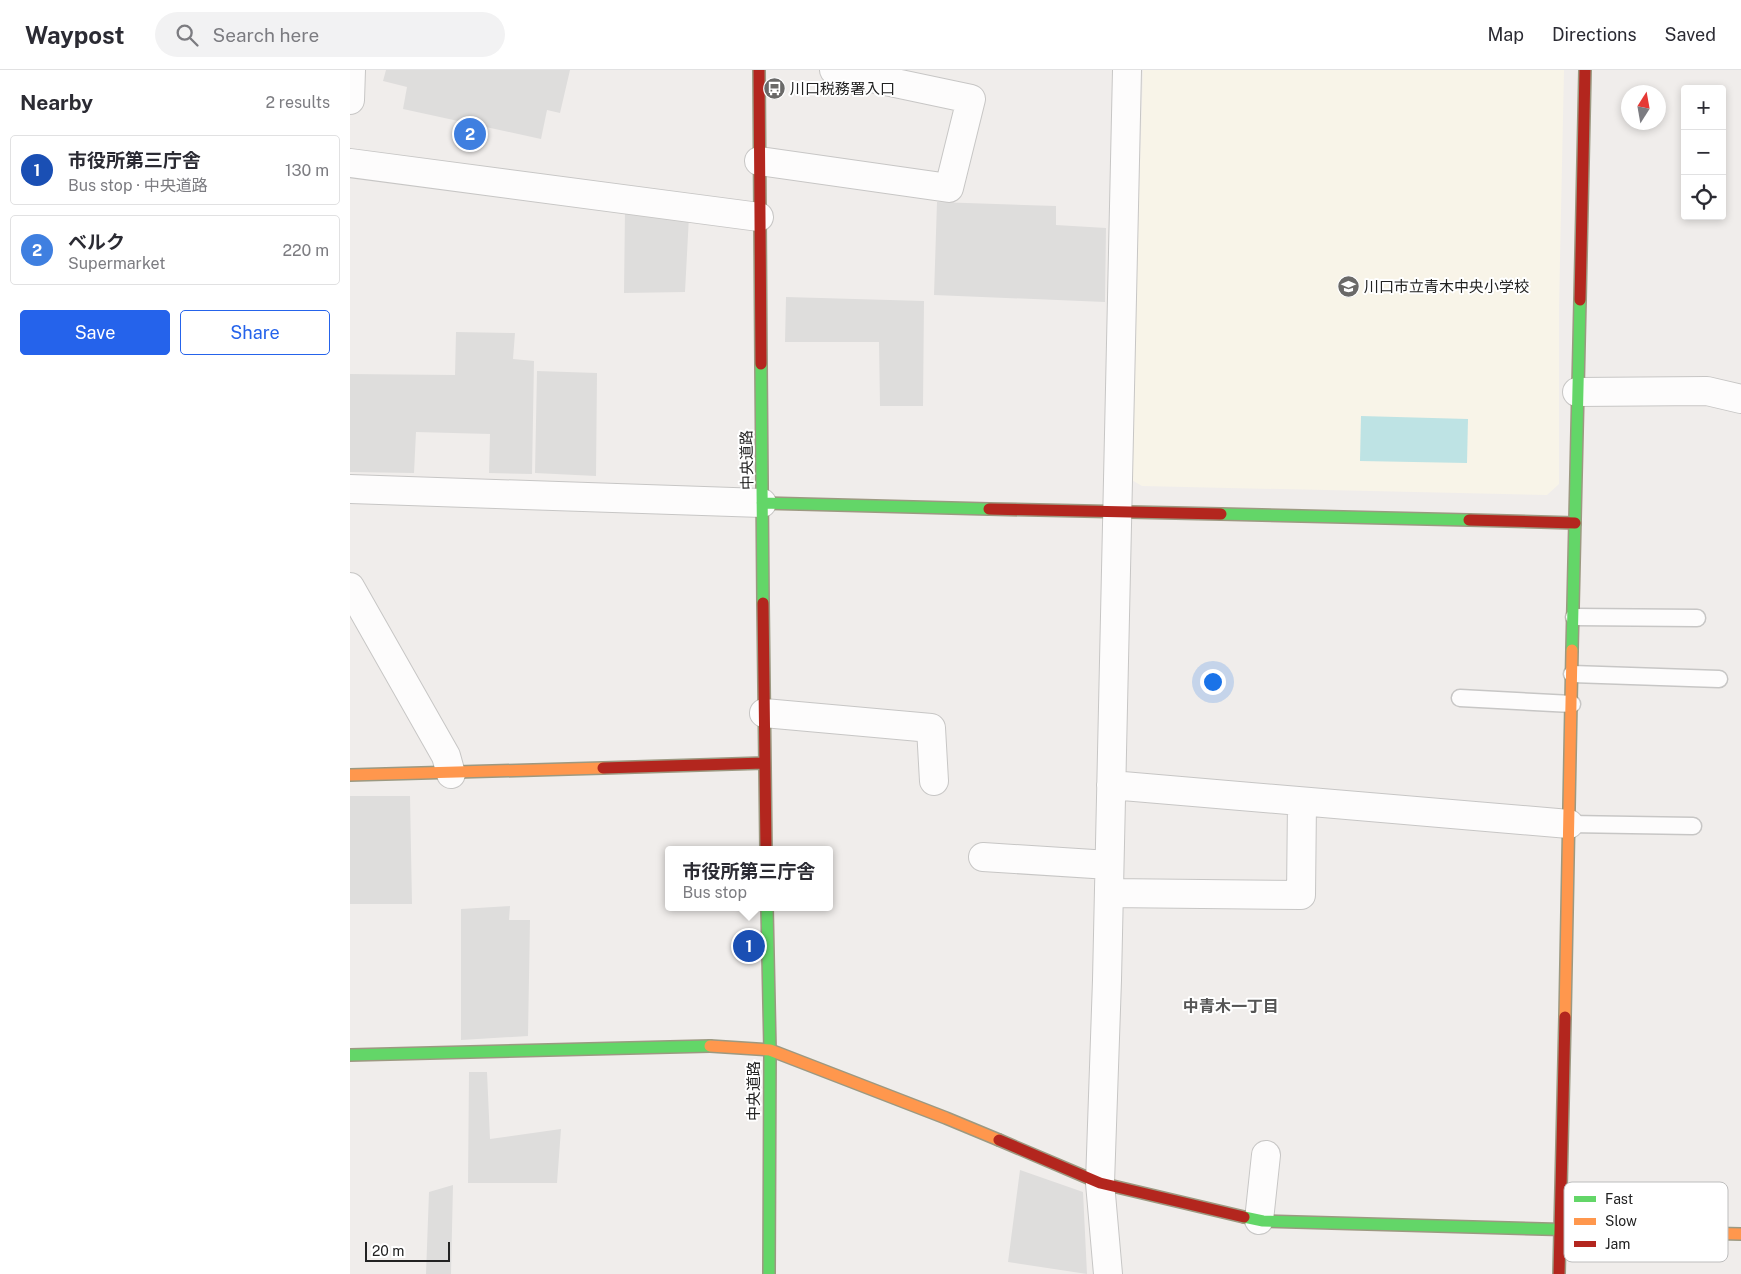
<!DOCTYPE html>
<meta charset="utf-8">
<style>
body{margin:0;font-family:"Public Sans","Noto Sans JP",sans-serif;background:#f2f2f3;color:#2b2b33}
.controls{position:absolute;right:15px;top:15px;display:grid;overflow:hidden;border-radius:5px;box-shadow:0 2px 8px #0003}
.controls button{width:45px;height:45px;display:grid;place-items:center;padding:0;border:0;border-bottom:1px solid #e1e1e2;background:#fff;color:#2b2b33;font:25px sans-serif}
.compass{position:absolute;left:1271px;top:15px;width:45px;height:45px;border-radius:50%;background:#fff;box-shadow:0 2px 8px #0003;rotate:11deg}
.scale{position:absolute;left:15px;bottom:12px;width:85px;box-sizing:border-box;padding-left:5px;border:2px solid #222;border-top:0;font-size:14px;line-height:18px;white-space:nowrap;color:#222;-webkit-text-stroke:4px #fff;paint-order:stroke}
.you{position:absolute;left:862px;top:611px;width:18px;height:18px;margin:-12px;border:4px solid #fff;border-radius:50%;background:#1a73e8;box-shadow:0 0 0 8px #1a73e833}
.badge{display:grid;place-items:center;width:32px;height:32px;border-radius:50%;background:#2563eb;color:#fff;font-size:16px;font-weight:700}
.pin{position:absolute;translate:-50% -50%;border:2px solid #fff;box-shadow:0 1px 5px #0006}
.popup{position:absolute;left:315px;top:776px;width:168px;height:65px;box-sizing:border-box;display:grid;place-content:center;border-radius:5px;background:#fff;filter:drop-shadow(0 1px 4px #0005);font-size:16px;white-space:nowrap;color:#7c7c81}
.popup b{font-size:19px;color:#2b2b33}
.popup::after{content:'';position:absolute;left:50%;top:100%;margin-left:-10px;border:10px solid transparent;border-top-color:#fff}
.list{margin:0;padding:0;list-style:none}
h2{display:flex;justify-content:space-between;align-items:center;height:65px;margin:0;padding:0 20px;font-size:21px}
h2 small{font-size:16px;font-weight:400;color:#7c7c81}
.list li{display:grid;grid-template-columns:32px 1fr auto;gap:15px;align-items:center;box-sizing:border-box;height:70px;margin:0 10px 10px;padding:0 10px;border:1px solid #e1e1e2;border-radius:5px}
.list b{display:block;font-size:19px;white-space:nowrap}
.list p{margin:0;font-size:16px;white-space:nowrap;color:#7c7c81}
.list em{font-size:16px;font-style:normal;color:#7c7c81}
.actions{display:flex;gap:10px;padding:15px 20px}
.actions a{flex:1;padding:11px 0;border:1px solid #2563eb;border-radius:5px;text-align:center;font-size:18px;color:#2563eb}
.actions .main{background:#2563eb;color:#fff}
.icon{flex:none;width:28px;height:28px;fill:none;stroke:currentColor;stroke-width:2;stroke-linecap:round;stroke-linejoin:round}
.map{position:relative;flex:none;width:1391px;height:1204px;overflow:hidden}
header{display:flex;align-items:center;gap:30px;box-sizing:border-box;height:70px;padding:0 25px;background:#fff;border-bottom:1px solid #e1e1e2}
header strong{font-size:24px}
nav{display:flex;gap:28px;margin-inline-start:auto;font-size:18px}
.search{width:350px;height:45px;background:#f2f2f3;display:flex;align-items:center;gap:12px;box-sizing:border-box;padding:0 18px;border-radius:28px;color:#7c7c81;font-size:19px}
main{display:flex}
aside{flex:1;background:#fff}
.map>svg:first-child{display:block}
.education{fill:#f8f4e8}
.religious{fill:#dedddc}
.water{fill:#bee3e4}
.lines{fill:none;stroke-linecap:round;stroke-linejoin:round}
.lane-casing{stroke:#c7c6c5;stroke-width:19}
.street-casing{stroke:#c7c6c5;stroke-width:30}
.fast-casing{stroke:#9c9981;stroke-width:14}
.slow-casing{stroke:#9c9981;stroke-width:14}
.jam-casing{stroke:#9c9981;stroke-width:14}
.lane{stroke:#fdfcfc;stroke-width:16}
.street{stroke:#fdfcfc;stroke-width:28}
.fast{stroke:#63d668;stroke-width:11}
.slow{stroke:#ff974d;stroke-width:11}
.jam{stroke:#b3261e;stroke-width:11}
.labels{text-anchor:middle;stroke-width:4;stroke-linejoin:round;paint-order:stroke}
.poi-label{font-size:15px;fill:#222;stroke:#fff;text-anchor:start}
.street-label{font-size:15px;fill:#222;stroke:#fff}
.neighbourhood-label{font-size:16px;font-weight:bold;fill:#555;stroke:#fff}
.key{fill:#fff;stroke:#bdbdbd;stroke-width:1}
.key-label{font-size:14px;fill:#222}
</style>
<header>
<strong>Waypost</strong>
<div class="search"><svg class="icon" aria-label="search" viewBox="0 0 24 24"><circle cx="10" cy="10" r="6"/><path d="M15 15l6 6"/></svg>Search here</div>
<nav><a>Map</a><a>Directions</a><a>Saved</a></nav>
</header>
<main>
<aside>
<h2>Nearby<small>2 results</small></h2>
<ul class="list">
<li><span class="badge" style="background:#1a4fb4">1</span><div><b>市役所第三庁舎</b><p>Bus stop · 中央道路</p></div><em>130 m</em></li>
<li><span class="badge" style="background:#3f7fe0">2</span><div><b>ベルク</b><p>Supermarket</p></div><em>220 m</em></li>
</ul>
<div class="actions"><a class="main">Save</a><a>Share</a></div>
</aside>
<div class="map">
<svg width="1391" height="1204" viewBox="0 0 1391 1204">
<rect width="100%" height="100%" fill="#f0edeb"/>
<path class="education" d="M793,0H1214L1209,237V414L1197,425L792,416L780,409Z"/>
<path class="religious" d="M36,0H220L210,43L197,40L191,69L53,39L57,17L33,11Z
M587,132L706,136V155L756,158L755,232L584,225Z
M275,139L339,146L335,222L274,223Z
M436,227L574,231L573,336H530L529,272H435Z
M106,262L165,263L163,289L184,291L182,404L139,403L140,364L66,362L64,403L0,402V304L105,305Z
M187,301L247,303L246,406L185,403Z
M60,726L62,834H0V726Z
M160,836L159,850H180L178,966L111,970V839Z
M119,1002H137L140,1069L211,1059L207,1113H118Z
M670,1100L733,1122L737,1204L658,1192Z
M103,1115L101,1204H76L79,1122Z"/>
<path class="water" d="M1011,346L1118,349L1117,393L1010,391Z"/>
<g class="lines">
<defs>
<path id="lane" d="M1224,547L1347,548
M1222,604L1369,609
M1110,628L1222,634
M1219,754L1343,756"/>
<path id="street" d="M0,30L1,0
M409,91L599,118L621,29L484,0
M0,93L409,147
M1227,322L1357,321L1391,329
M0,419L412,433
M0,517L96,686L101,704
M414,643L581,658L584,711
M761,715L1219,754
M633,787L759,795
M759,823L951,825L952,732
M909,1150L916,1085
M758,1204L750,1113L757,910L777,0"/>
<path id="fast" d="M411,294L413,533
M412,433L639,439
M871,444L1119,450
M1222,580L1230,230
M417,837L420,980L419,1204
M0,985L360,976
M894,1147L913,1151L1266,1161"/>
<path id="slow" d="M0,705L253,698
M1215,947L1222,580
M360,976L420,980L596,1048L649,1070
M1266,1161L1391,1164"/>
<path id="jam" d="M409,0L411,294
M1230,230L1235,0
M639,439L871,444
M1119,450L1225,453
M413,533L416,780
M253,698L415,693
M649,1070L750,1113L894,1147
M1209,1204L1215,947"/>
</defs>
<use href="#lane" class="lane-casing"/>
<use href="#street" class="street-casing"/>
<use href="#fast" class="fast-casing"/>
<use href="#slow" class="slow-casing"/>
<use href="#jam" class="jam-casing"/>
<use href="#lane" class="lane"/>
<use href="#street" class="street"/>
<use href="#fast" class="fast"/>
<use href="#slow" class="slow"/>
<use href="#jam" class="jam"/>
</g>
<defs>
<symbol id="bus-disc" viewBox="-11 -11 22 22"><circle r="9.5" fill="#6a6968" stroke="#fff"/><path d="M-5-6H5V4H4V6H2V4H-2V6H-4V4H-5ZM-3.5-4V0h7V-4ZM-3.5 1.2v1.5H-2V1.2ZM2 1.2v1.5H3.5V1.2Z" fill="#fff"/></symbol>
<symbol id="school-disc" viewBox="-11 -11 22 22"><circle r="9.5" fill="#6a6968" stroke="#fff"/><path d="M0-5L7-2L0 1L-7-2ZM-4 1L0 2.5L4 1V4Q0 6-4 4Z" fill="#fff"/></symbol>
</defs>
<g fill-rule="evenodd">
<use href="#bus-disc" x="412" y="6" width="25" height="25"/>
<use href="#school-disc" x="986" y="204" width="25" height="25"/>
</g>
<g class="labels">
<g class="poi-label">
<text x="440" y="24">川口税務署入口</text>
<text x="1014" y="222">川口市立青木中央小学校</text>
</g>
<g class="street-label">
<text transform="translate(397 390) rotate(-91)" y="5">中央道路</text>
<text transform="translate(404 1021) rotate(-90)" y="5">中央道路</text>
</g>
<g class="neighbourhood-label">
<text x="881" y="942">中青木一丁目</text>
</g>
</g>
<rect x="1214" y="1112" width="164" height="80" rx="8" class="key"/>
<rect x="1224" y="1126" width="22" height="6" fill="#63d668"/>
<rect x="1224" y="1148" width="22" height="7" fill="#ff974d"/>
<rect x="1224" y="1171" width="22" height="6" fill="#b3261e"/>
<g class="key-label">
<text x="1255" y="1134">Fast</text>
<text x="1255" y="1156">Slow</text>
<text x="1255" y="1179">Jam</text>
</g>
</svg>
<div class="controls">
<button>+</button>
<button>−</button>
<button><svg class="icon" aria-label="locate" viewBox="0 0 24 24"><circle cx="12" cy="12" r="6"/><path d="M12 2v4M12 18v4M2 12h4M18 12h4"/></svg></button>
</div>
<svg class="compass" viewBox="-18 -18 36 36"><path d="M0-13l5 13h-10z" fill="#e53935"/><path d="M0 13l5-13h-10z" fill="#7c7c81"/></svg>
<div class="scale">20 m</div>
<div class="you"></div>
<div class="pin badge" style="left:399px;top:876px;background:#1a4fb4">1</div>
<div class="popup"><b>市役所第三庁舎</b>Bus stop</div>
<div class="pin badge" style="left:120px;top:64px;background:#3f7fe0">2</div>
</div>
</main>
